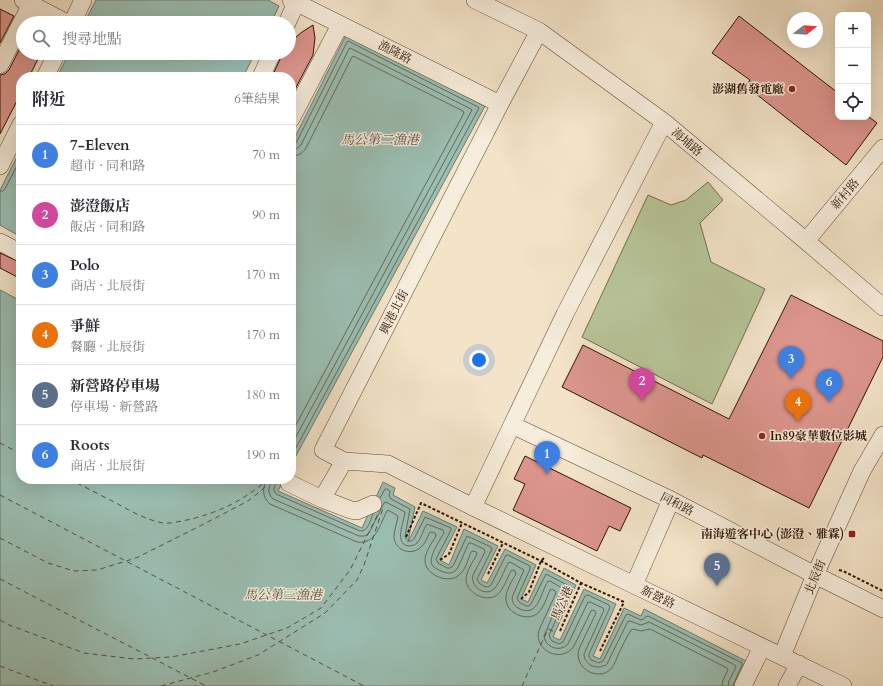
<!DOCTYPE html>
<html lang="zh-TW">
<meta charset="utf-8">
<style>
body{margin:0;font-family:Cardo,"Noto Serif TC",serif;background:#f7f7f7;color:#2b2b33}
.controls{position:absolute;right:12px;top:12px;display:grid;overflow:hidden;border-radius:8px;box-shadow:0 4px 16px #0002}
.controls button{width:36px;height:36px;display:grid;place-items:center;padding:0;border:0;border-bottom:1px solid #e1e1e2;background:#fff;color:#2b2b33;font:20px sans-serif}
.compass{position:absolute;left:787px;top:12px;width:36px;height:36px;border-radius:50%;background:#fff;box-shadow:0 4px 16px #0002;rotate:73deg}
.you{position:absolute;left:479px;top:360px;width:14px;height:14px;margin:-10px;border:3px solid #fff;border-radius:50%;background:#1a73e8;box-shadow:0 0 0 6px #1a73e833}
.badge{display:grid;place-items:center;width:26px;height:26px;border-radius:50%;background:#d93025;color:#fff;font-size:13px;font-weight:700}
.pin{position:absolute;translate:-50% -33px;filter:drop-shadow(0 1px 2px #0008)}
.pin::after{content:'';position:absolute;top:21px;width:14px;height:12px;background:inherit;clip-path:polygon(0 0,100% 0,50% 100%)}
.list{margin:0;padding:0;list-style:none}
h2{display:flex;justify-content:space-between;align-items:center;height:52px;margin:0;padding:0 16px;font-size:17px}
h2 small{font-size:13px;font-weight:400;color:#7c7c81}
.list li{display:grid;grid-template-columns:26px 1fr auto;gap:12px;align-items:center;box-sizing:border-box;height:60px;padding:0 16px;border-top:1px solid #e1e1e2}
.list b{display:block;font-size:15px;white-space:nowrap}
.list p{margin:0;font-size:13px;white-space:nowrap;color:#7c7c81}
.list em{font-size:13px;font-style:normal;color:#7c7c81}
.icon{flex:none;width:22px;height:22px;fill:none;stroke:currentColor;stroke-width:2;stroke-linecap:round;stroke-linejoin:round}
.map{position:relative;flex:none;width:883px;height:686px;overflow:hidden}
.search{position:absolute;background:#fff;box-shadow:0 4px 16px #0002;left:16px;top:16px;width:280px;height:44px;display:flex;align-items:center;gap:10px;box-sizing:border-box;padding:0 14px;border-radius:22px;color:#7c7c81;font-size:15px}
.panel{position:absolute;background:#fff;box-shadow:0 4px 16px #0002;left:16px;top:72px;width:280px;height:412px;border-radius:16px}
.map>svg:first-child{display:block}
.green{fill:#b7c599;stroke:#736c4c}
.water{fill:#9bbfb3;stroke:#707a6b}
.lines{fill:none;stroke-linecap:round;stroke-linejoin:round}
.shore{stroke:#65695a;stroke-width:1}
.ferry{stroke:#554f3f;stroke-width:1;stroke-dasharray:5 4;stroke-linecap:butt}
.building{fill:#dd968e;stroke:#2f1300}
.minor-casing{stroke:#604732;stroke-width:18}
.path{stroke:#2f1300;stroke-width:2;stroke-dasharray:3 2;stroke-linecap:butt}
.minor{stroke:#f7eddc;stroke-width:17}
.poi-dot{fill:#8f2418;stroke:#f7eddc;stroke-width:1.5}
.labels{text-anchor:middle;stroke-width:3;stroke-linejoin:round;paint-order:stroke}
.street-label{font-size:12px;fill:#2f1300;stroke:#f7eddc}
.poi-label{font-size:12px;font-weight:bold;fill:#2f1300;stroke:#f7eddc;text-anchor:end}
.water-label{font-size:13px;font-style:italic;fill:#554f3f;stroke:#f7eddc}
</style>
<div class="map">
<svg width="883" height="686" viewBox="0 0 883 686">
<rect width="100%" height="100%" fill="#f3e4c9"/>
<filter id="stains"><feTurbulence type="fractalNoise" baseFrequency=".005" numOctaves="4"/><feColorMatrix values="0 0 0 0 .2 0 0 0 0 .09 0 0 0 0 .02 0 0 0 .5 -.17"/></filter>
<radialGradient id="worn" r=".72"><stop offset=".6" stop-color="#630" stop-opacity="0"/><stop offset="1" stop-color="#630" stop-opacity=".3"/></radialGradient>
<path class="green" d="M708,182L723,200L700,223L711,262L765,289L712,404L582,337L648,195L671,205L686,200Z"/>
<path class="water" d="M96,0H268L279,6L271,23H84Z
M346,35L485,106L291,465V145Z
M69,53H255L243,77H57Z
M21,149V237L0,225V190Z
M0,290L21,301V479H284L278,491L362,528L383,482L395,488L393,495L415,507L408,542L423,511L457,527L440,560L449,565L464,529L498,546L481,580L487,583L505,549L536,565L521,599L528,602L544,568L576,585L553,637L560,640L584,589L616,604L593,656L600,659L624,608L641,616L644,609L748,662L737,686H0Z"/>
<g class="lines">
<path class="shore" d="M291,145H294L296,143L347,42L348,41L478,107L479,108L291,457
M291,150L296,149L301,145L349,49L350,48L471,109L472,110L291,446
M291,156C298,156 302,154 306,148L352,57L353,56L463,111L464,113L291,434
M0,191H3L5,189L21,158
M267,479C262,488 262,497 270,504L357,542C376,545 380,524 387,511L388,510L398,516C397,523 394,530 394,537C395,550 410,556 420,548C425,544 427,538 430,532H431L435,533L436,536C432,543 424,553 425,562C427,576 450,585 460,574C466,569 468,559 471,552L473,551L476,552L477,554C473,562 466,571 466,580C467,593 486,603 497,595C504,589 507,578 511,571L512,570L515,571L516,574C512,581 505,591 506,600C507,614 528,622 538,613C544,607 547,597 550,590L552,589L555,591L556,593L539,630C533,651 562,664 574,646L591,611L592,610L595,611L596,613L579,649C573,668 598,682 611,669C614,665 616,660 618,655C622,647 626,638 631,630L633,629L641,631L650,629L727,668L728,670L723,680L722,686
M273,479C269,486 266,492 273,499L359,536H365L369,533L384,503L386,502L405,512C404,522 394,543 408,546C411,546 415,545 417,543C422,538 423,529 427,524L443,530L444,533C440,540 428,557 432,565C434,568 439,570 443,572C447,573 451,574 455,571C460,567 465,549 469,543H471L484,549L485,552L473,575C470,587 486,597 494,589C499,584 505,569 508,563L510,562L524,570L513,595C511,600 513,605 518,608C538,619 540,594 548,581H550L562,588L563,591L544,636C545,647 560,653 568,644L588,602H590L603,608L604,610L584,654C584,665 598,671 607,664L628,621H630L641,625L649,622L735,665L736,667L729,681L728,686
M279,479C276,484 271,489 276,494L360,531C368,532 370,521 373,514
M380,498L385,489H387L390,491L389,496L391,499L410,509L405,536C406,541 411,543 414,539L425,517L451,528V530L436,559L438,563L447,568H450L453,566L467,536L491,547L492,549L477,579L479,583C483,586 487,589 491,585L506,555H508L530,566V569L517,598L519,602L526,606H529L531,604L546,574L569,586L570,589L549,635L550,638L552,641L559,644L563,642L585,596L588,595L609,605L610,607L589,654V657L591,660L599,663L603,661L626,615L628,614L641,620C644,620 645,616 648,616L742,663V665L734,683L733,686"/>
<path class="ferry" d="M0,443L21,454
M69,479C85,487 102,496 118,504C132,512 147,520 163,523C171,524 180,521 187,520C218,513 245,500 268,479
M0,495L364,686
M0,538L48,563L74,571L97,570L136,558L200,526L248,501L262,490L272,479
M0,579L206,686
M0,620L9,625L84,653L134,659L171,657L240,644L287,628L321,608L350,570L377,516V511
M0,666L53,686
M161,686L213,672L258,655L325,613L357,580L364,565L383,508L381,507
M522,686L548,629L555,632"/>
</g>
<path class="building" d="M0,9L14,16L0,43Z
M739,16L838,93V117H869L877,123L846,165L746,86L750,80L712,53Z
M313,25L315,38L313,55L291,97V77H272L281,57L282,53H289V43L302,32Z
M23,42V53H41L29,77H21V93L0,134V75L5,74L9,70Z
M0,253L21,263V279L0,268Z
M791,295L883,341V357L809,508L703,455L702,458L562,387L583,345L729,419Z
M525,456L631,508L620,531L609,526L597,551L513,510L525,484L514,479Z"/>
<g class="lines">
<defs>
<path id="minor" d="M23,0L67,23
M291,0L500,104
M475,0L539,31L664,122L806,241L883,307
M72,23L83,0
M287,23L296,3
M539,31L500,104L323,450L344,461L388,464L473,507L634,585L843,686
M0,65L31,4
M45,77L57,53
M261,77L272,53
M291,119L340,25
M0,166L21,124
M806,241L883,148
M0,242L21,253
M512,425L671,500L815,575L883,609
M289,483L322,499L351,510L357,511L373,504
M322,499L344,461
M473,507L512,425L565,314L664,122
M634,585L671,500
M782,656L815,575L862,471L883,435
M743,686L762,647
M787,686L799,664"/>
</defs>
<use href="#minor" class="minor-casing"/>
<path class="path" d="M406,537L421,503L541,561L581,583L624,602L600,651
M440,560L449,554L462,523
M839,570L843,571L883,591
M488,574L503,543
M521,599L529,592L541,561L544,558
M560,631L581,583"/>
<use href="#minor" class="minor"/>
</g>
<g class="poi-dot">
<circle cx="792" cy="89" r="4"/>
<circle cx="762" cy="436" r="4"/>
<rect x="848" y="530" width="8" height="8" rx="2"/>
</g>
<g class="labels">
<g class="street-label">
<text transform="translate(395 52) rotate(27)" y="4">漁隆路</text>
<text transform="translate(687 142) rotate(40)" y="4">海埔路</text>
<text transform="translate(845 194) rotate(-50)" y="4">新村路</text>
<text transform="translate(394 312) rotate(-63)" y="4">興港北街</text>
<text transform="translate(677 504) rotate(27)" y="4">同和路</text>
<text transform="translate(815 577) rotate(-67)" y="4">北辰街</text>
<text transform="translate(658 597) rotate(26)" y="4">新營路</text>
<text transform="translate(562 603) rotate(-66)" y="4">馬公港</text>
</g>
<g class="poi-label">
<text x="784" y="93">澎湖舊發電廠</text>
<text x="770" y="440" text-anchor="start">In89豪華數位影城</text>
<text x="844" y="538">南海遊客中心 (澎澄、雅霖)</text>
</g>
<g class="water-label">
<text x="380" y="144">馬公第二漁港</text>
<text x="283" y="599">馬公第三漁港</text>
</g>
</g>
<rect width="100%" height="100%" filter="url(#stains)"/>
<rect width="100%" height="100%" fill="url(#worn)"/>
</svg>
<div class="controls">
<button>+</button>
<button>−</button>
<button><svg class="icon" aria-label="locate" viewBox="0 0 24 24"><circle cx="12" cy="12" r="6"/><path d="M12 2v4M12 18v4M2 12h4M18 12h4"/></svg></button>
</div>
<svg class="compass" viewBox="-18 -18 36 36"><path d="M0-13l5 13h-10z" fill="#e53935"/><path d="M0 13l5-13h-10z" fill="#7c7c81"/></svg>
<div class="you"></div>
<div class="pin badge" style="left:547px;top:474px;background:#3f7fe0">1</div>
<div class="pin badge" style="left:642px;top:401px;background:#d1479c">2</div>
<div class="pin badge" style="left:791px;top:379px;background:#3f7fe0">3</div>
<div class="pin badge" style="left:798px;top:422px;background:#e8710a">4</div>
<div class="pin badge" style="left:717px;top:586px;background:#5c6f8a">5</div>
<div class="pin badge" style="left:829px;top:402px;background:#3f7fe0">6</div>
<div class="search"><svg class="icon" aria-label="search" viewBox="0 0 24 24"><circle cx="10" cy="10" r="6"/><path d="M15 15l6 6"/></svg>搜尋地點</div>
<section class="panel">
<h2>附近<small>6筆結果</small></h2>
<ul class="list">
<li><span class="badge" style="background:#3f7fe0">1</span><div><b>7-Eleven</b><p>超市 · 同和路</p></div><em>70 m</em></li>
<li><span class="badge" style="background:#d1479c">2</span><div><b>澎澄飯店</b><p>飯店 · 同和路</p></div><em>90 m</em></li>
<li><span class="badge" style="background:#3f7fe0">3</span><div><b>Polo</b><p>商店 · 北辰街</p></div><em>170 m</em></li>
<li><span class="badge" style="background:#e8710a">4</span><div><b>爭鮮</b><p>餐廳 · 北辰街</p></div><em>170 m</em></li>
<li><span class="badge" style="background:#5c6f8a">5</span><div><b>新營路停車場</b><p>停車場 · 新營路</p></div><em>180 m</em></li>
<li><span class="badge" style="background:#3f7fe0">6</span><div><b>Roots</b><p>商店 · 北辰街</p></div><em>190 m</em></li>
</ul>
</section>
</div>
